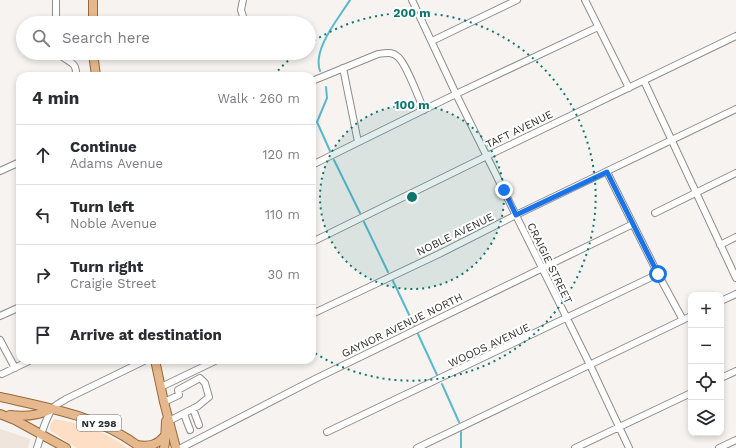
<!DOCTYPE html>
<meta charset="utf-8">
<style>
body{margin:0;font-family:"Work Sans",sans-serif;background:#f2f2f3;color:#2b2b33}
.controls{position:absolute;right:12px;bottom:12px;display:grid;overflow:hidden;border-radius:8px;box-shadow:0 2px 6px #0003}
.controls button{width:36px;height:36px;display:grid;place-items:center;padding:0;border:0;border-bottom:1px solid #e1e1e2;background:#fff;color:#2b2b33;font:20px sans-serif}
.stop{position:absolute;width:12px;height:12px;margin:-9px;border:3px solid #1a73e8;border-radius:50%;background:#fff}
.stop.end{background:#1a73e8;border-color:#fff;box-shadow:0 1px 4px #0008}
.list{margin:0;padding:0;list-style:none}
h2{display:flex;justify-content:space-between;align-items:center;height:52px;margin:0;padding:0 16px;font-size:17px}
h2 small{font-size:13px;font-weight:400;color:#7c7c81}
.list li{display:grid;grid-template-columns:26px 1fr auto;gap:12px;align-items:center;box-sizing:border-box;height:60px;padding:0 16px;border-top:1px solid #e1e1e2}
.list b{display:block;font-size:15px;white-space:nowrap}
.list p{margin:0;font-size:13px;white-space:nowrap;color:#7c7c81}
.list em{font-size:13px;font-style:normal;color:#7c7c81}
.icon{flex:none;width:22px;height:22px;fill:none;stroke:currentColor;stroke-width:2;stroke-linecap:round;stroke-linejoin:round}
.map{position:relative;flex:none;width:736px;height:448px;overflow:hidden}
.search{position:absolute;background:#fff;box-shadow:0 2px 6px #0003;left:16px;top:16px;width:300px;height:44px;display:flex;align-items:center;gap:10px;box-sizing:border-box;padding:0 14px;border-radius:22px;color:#7c7c81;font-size:15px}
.panel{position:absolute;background:#fff;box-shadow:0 2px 6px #0003;left:16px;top:72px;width:300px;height:292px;border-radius:12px}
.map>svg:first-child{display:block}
.built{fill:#efe5dd}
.green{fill:#fedec5}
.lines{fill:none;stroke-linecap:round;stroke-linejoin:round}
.stream{stroke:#58bacb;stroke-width:2}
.minor-casing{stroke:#908d8a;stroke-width:8}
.major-casing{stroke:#9a683a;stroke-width:10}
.minor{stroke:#fff;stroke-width:6}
.major{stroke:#e5b88d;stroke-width:8}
.route{stroke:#1a73e8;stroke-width:5}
.ring{fill:none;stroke:#0f766e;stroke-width:2;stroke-dasharray:2 4}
.labels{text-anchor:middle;stroke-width:4;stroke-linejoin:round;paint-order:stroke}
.shield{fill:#fff;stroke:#6d6d6c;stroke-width:1}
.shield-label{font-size:10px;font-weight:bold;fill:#2f2e2d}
.street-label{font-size:11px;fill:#2f2e2d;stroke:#fff}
.centre{fill:#0f766e;stroke:#fff;stroke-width:2}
.ring-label{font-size:12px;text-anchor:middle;font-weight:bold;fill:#0f766e;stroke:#fff;stroke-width:4;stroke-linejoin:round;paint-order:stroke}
</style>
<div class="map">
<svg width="736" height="448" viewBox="0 0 736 448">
<rect width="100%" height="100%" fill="#f6f3f0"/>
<path class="built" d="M0,429L30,439L28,448H0Z"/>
<path class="green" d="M55,419C80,423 107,432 127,448H77L51,431C49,426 51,422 55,419Z"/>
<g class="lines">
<path class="stream" d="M320,71C312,49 339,18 350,0
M326,87L327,98L317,122L330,151
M334,160L360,213
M364,222L388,272
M393,281L414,325
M418,334L437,375
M442,384L459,422
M461,448V432"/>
<defs>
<path id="minor" d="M243,0L241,10L245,23
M412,0L456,94L590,365L629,448
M585,0L629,88
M56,23V0
M432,41L517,0
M59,53C67,64 77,59 76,76
M343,68L358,142
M312,81L378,54C385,53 392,51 398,57C406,63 419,99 424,110
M644,81L736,278
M312,165L456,94L598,27
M0,171L20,162
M607,172L658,274L683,320
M655,213L736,173
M312,242L487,156L736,36
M720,245L736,237
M721,301L736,294
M312,314L439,254L516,215L736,109
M0,316L20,307
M0,340L15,368
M2,374L31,360
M721,378L736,371
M161,387L217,360
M164,402L179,395L178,390L200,378L205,383L209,397L198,406L169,421
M193,409L199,425
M184,414L190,430
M327,432L658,274
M37,448C41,436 45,418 53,408C56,404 62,402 66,399L146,360
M181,448L315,379L633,224
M417,448L691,316
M575,448L691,393
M719,448L736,440"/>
<path id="major" d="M93,23V0
M93,53L96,76
M155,360L164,402L176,448
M0,397C49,408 100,416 141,448
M0,414L15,420L66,448
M10,415C25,417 38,416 52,409
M137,445C150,447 158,445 166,434
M164,448L165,443L166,421"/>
</defs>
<use href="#minor" class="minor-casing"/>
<use href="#major" class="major-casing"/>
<use href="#minor" class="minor"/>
<use href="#major" class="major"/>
</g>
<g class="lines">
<path class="route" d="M504,190L516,215L607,172L658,274"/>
</g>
<circle cx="412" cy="197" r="92" fill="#0f766e" fill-opacity=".12"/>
<g class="ring">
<circle cx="412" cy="197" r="92"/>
<path d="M274 75A184 184 0 0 1 297 53M309 44A184 184 0 1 1 313 352"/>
</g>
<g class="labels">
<rect class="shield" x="77" y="415" width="44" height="16" rx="3"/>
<g class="shield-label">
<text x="99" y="427">NY 298</text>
</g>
<g class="street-label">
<text transform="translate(519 129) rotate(-26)" y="4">TAFT AVENUE</text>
<text transform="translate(455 234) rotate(-26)" y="4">NOBLE AVENUE</text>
<text transform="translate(550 263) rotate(64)" y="4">CRAIGIE STREET</text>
<text transform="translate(402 325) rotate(-26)" y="4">GAYNOR AVENUE NORTH</text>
<text transform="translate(489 345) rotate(-25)" y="4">WOODS AVENUE</text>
</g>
</g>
<circle cx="412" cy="197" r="6" class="centre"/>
<g class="ring-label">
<text x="412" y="17">200 m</text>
<text x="412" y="109">100 m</text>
</g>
</svg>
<div class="controls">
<button>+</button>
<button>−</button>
<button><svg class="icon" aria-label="locate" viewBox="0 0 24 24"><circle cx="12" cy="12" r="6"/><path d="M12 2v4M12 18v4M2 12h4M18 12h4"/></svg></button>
<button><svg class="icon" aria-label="layers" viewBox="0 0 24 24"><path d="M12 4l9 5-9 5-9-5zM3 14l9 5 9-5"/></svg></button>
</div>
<div class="stop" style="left:658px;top:274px"></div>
<div class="stop end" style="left:504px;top:190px"></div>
<div class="search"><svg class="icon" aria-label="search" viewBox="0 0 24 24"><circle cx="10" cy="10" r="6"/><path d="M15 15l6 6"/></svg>Search here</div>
<section class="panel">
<h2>4 min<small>Walk · 260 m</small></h2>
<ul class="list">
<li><svg class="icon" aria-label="ahead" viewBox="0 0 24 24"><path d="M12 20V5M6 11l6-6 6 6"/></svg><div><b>Continue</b><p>Adams Avenue</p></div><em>120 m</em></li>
<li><svg class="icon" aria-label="left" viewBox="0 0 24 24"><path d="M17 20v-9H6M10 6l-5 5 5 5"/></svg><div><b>Turn left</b><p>Noble Avenue</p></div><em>110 m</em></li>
<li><svg class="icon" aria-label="right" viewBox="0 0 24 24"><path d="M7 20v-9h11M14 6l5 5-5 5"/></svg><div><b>Turn right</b><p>Craigie Street</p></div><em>30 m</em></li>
<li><svg class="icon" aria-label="arrive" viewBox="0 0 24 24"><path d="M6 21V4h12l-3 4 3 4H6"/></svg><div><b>Arrive at destination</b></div></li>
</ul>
</section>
</div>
